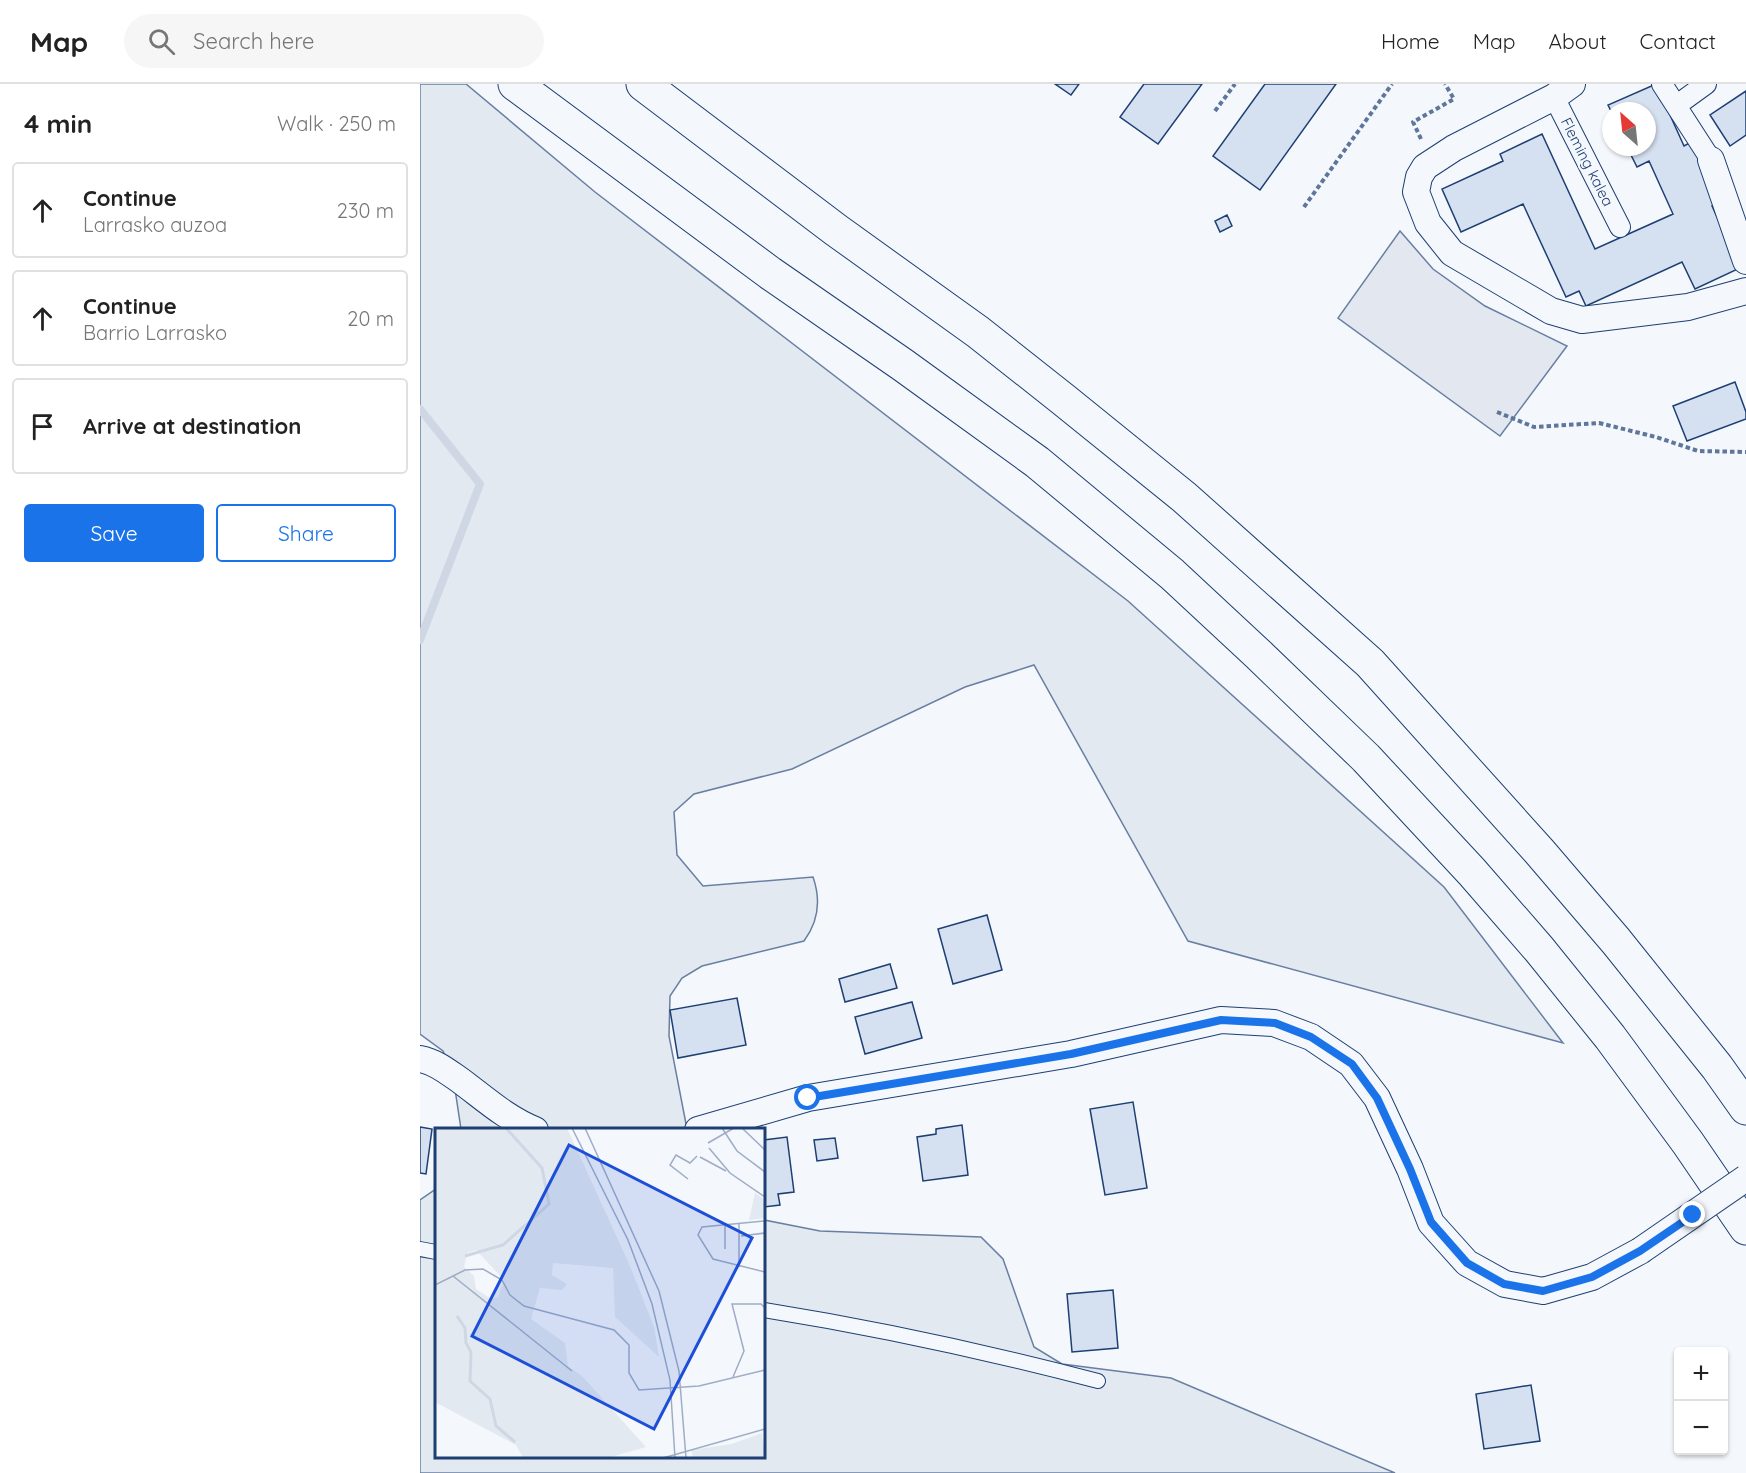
<!DOCTYPE html>
<meta charset="utf-8">
<style>
body{margin:0;font-family:Quicksand,sans-serif;background:#f6f6f6;color:#222}
.controls{position:absolute;right:18px;bottom:18px;display:grid;overflow:hidden;border-radius:6px;box-shadow:0 2px 4px #0004}
.controls button{width:54px;height:54px;display:grid;place-items:center;padding:0;border:0;border-bottom:2px solid #e0e0e0;background:#fff;color:#222;font:30px sans-serif}
.compass{position:absolute;left:1182px;top:18px;width:54px;height:54px;border-radius:50%;background:#fff;box-shadow:0 2px 4px #0004;rotate:333deg}
.stop{position:absolute;width:18px;height:18px;margin:-14px;border:4px solid #1a73e8;border-radius:50%;background:#fff}
.stop.end{background:#1a73e8;border-color:#fff;box-shadow:0 2px 6px #0008}
.list{margin:0;padding:0;list-style:none}
h2{display:flex;justify-content:space-between;align-items:center;height:78px;margin:0;padding:0 24px;font-size:26px}
h2 small{font-size:20px;font-weight:400;color:#767676}
.list li{display:grid;grid-template-columns:39px 1fr auto;gap:18px;align-items:center;box-sizing:border-box;height:96px;margin:0 12px 12px;padding:0 12px;border:2px solid #e0e0e0;border-radius:6px}
.list b{display:block;font-size:22px;white-space:nowrap}
.list p{margin:0;font-size:20px;white-space:nowrap;color:#767676}
.list em{font-size:20px;font-style:normal;color:#767676}
.actions{display:flex;gap:12px;padding:18px 24px}
.actions a{flex:1;padding:14px 0;border:2px solid #1a73e8;border-radius:6px;text-align:center;font-size:21px;color:#1a73e8}
.actions .main{background:#1a73e8;color:#fff}
.icon{flex:none;width:33px;height:33px;fill:none;stroke:currentColor;stroke-width:2;stroke-linecap:round;stroke-linejoin:round}
.map{position:relative;flex:none;width:1326px;height:1389px;overflow:hidden}
header{display:flex;align-items:center;gap:36px;box-sizing:border-box;height:84px;padding:0 30px;background:#fff;border-bottom:2px solid #e0e0e0}
header strong{font-size:28px}
nav{display:flex;gap:33px;margin-inline-start:auto;font-size:21px}
.search{width:420px;height:54px;background:#f6f6f6;display:flex;align-items:center;gap:15px;box-sizing:border-box;padding:0 21px;border-radius:33px;color:#767676;font-size:22px}
main{display:flex}
aside{flex:1;background:#fff}
.map>svg:first-child{display:block}
.green{fill:#e3e9f0;stroke:#687fa3;stroke-width:1.5}
.parking{fill:#e3e8f0;stroke:#687fa3;stroke-width:1.5}
.lines{fill:none;stroke-linecap:round;stroke-linejoin:round}
.stream{stroke:#cfd7e4;stroke-width:8}
.building{fill:#d5e0f0;stroke:#1d3f73;stroke-width:1.5}
.service-casing{stroke:#1d3f73;stroke-width:16}
.pedestrian-casing{stroke:#1d3f73;stroke-width:22}
.minor-casing{stroke:#1d3f73;stroke-width:28}
.motorway-casing{stroke:#1d3f73;stroke-width:35}
.path{stroke:#5e769c;stroke-width:4;stroke-dasharray:4.5 3;stroke-linecap:butt}
.service{stroke:#f4f7fb;stroke-width:14}
.pedestrian{stroke:#f4f7fb;stroke-width:20}
.minor{stroke:#f4f7fb;stroke-width:26}
.motorway{stroke:#f4f7fb;stroke-width:33}
.minor-bridge-casing{stroke:#1d3f73;stroke-width:28;stroke-linecap:butt}
.minor-bridge{stroke:#f4f7fb;stroke-width:26}
.route{stroke:#1a73e8;stroke-width:8}
.labels{text-anchor:middle;stroke-width:4.5;stroke-linejoin:round;paint-order:stroke}
.street-label{font-size:15px;fill:#1d3f73;stroke:#f4f7fb}
.inset-river{fill:none;stroke:#cfd7e4;stroke-width:3}
.inset-road{fill:none;stroke:#9eadc5;stroke-width:1.5}
.view{fill:#1d4ed8;fill-opacity:0.15;stroke:#1d4ed8;stroke-width:3}
.inset-edge{fill:none;stroke:#1d3f73;stroke-width:3}
</style>
<header>
<strong>Map</strong>
<div class="search"><svg class="icon" aria-label="search" viewBox="0 0 24 24"><circle cx="10" cy="10" r="6"/><path d="M15 15l6 6"/></svg>Search here</div>
<nav><a>Home</a><a>Map</a><a>About</a><a>Contact</a></nav>
</header>
<main>
<aside>
<h2>4 min<small>Walk · 250 m</small></h2>
<ul class="list">
<li><svg class="icon" aria-label="ahead" viewBox="0 0 24 24"><path d="M12 20V5M6 11l6-6 6 6"/></svg><div><b>Continue</b><p>Larrasko auzoa</p></div><em>230 m</em></li>
<li><svg class="icon" aria-label="ahead" viewBox="0 0 24 24"><path d="M12 20V5M6 11l6-6 6 6"/></svg><div><b>Continue</b><p>Barrio Larrasko</p></div><em>20 m</em></li>
<li><svg class="icon" aria-label="arrive" viewBox="0 0 24 24"><path d="M6 21V4h12l-3 4 3 4H6"/></svg><div><b>Arrive at destination</b></div></li>
</ul>
<div class="actions"><a class="main">Save</a><a>Share</a></div>
</aside>
<div class="map">
<svg width="1326" height="1389" viewBox="0 0 1326 1389">
<rect width="100%" height="100%" fill="#f4f7fb"/>
<path class="green" d="M0,0H46L175,108L708,517L1024,803L1143,959L768,857L614,581L545,603L372,685L274,710L254,728L257,771L283,802L393,793C401,816 399,837 384,857L282,882L262,894L250,912L249,952L267,1045H41L33,992L23,967L0,950Z
M16,1105V1372H344V1136L400,1147L561,1153L583,1175L614,1263L642,1280L751,1294L975,1389H0V1116Z"/>
<path class="parking" d="M980,147L1013,185L1065,222L1147,262L1080,352L918,234Z"/>
<g class="lines">
<path class="stream" d="M0,325L60,400L0,556"/>
</g>
<path class="building" d="M635,0H659L651,11Z
M724,0H782L738,60L700,33Z
M845,0H916L840,106L793,72Z
M1236,0L1264,62L1273,57L1301,118L1292,122L1320,184L1275,205L1262,178L1166,222L1159,207L1146,213L1103,120L1041,148L1022,105L1083,77L1080,70L1122,50L1175,165L1253,130L1229,77L1217,83L1207,63H1227V27H1191L1188,21Z
M1326,7V51L1310,62L1290,31Z
M807,131L812,142L800,148L795,137Z
M1315,298L1326,328V335L1267,357L1253,322Z
M567,831L582,886L533,900L518,845Z
M470,880L477,904L425,918L419,895Z
M317,914L326,961L258,974L250,926Z
M492,918L502,954L445,970L435,933Z
M713,1018L727,1104L685,1111L670,1025Z
M542,1041L548,1091L503,1097L497,1053L516,1050V1045Z
M0,1043L12,1045L6,1090L0,1089Z
M367,1053L374,1108L358,1110L360,1121L344,1123V1056Z
M415,1054L418,1074L397,1077L394,1056Z
M693,1206L698,1264L652,1268L647,1210Z
M1111,1301L1120,1357L1064,1365L1056,1310Z"/>
<g class="lines">
<defs>
<path id="service" d="M0,1165L16,1168
M344,1226C456,1244 567,1268 678,1297"/>
<path id="pedestrian" d="M1242,0L1291,76
M1134,13L1200,143
M1257,21L1286,0"/>
<path id="minor" d="M1152,0L1134,13L1034,64L1005,83L999,93L996,108L1008,139L1032,169L1131,227L1162,236L1268,223L1326,207
M1291,76L1326,177
M0,975C16,978 28,988 41,997C64,1014 87,1035 115,1046
M278,1046L388,1014L651,970L801,936L854,939L891,953L931,980L957,1014L990,1085L1011,1139L1047,1179L1085,1200L1123,1207L1172,1193L1220,1167"/>
<path id="motorway" d="M95,0L350,189L483,281L617,378L752,490L838,570L946,674L1052,788L1119,865L1190,953L1268,1059L1326,1144
M223,0L416,146L558,248L644,316L764,413L950,579L1119,767L1196,857L1297,983L1326,1024"/>
</defs>
<use href="#service" class="service-casing"/>
<use href="#pedestrian" class="pedestrian-casing"/>
<use href="#minor" class="minor-casing"/>
<use href="#motorway" class="motorway-casing"/>
<path class="path" d="M795,27L815,0
M1001,55L993,38L1034,15L1025,0
M884,123L972,0
M1077,328L1114,343L1179,339L1236,353L1278,367L1326,368"/>
<use href="#service" class="service"/>
<use href="#pedestrian" class="pedestrian"/>
<use href="#minor" class="minor"/>
<use href="#motorway" class="motorway"/>
<defs>
<path id="minor-bridge" d="M1220,1167L1326,1094"/>
</defs>
<use href="#minor-bridge" class="minor-bridge-casing"/>
<use href="#minor-bridge" class="minor-bridge"/>
</g>
<g class="lines">
<path class="route" d="M388,1014L651,970L801,936L855,939L891,953L932,980L957,1014L990,1085L1011,1138L1047,1179L1084,1200L1123,1207L1172,1193L1220,1167L1273,1131"/>
</g>
<g class="labels">
<g class="street-label">
<text transform="translate(1167 78) rotate(63)" y="5">Fleming kalea</text>
</g>
</g>
<g transform="translate(15 1044)">
<rect width="330" height="330" fill="#f4f7fb"/>
<path d="M0,0H132L195,138L219,199L224,229L180,189L178,140L118,135L117,147L132,156L127,162L105,160L96,191L130,215L133,238L147,248L211,319L172,330H88L81,317L0,274ZM41,122L69,152L63,169L56,171L41,161L39,148L29,139L32,125ZM320,65L330,72V90L314,92ZM327,305L330,330H258L256,322L297,316Z" fill="#e3e9f0" fill-rule="evenodd"/>
<path class="inset-river" d="M30,128L68,117L114,76L107,40L71,0M22,188L30,200L31,215L36,224L35,253L55,271L61,298L80,314"/>
<path class="inset-road" d="M137,0L193,112L217,176L235,252L240,330M150,0L224,163L244,243L251,330M287,0L302,23L330,44M307,0L330,22M273,15L299,0M274,20L295,45L330,69M265,29L291,43M253,51L235,37L241,27L255,35L262,28M330,93L267,99L263,107L278,131L330,144M290,98V121M306,108L330,105M304,139V96M18,148L137,243M0,157L30,142L48,141L67,152L75,167L89,178L179,202L194,217V245L204,262L264,258L330,242M298,249L309,223L297,176H326L330,180M228,330L330,301"/>
<path class="view" d="M134,17L317,110L219,301L37,208Z"/>
<rect width="330" height="330" class="inset-edge"/>
</g>
</svg>
<div class="controls">
<button>+</button>
<button>−</button>
</div>
<svg class="compass" viewBox="-18 -18 36 36"><path d="M0-13l5 13h-10z" fill="#e53935"/><path d="M0 13l5-13h-10z" fill="#767676"/></svg>
<div class="stop" style="left:388px;top:1014px"></div>
<div class="stop end" style="left:1273px;top:1131px"></div>
</div>
</main>
